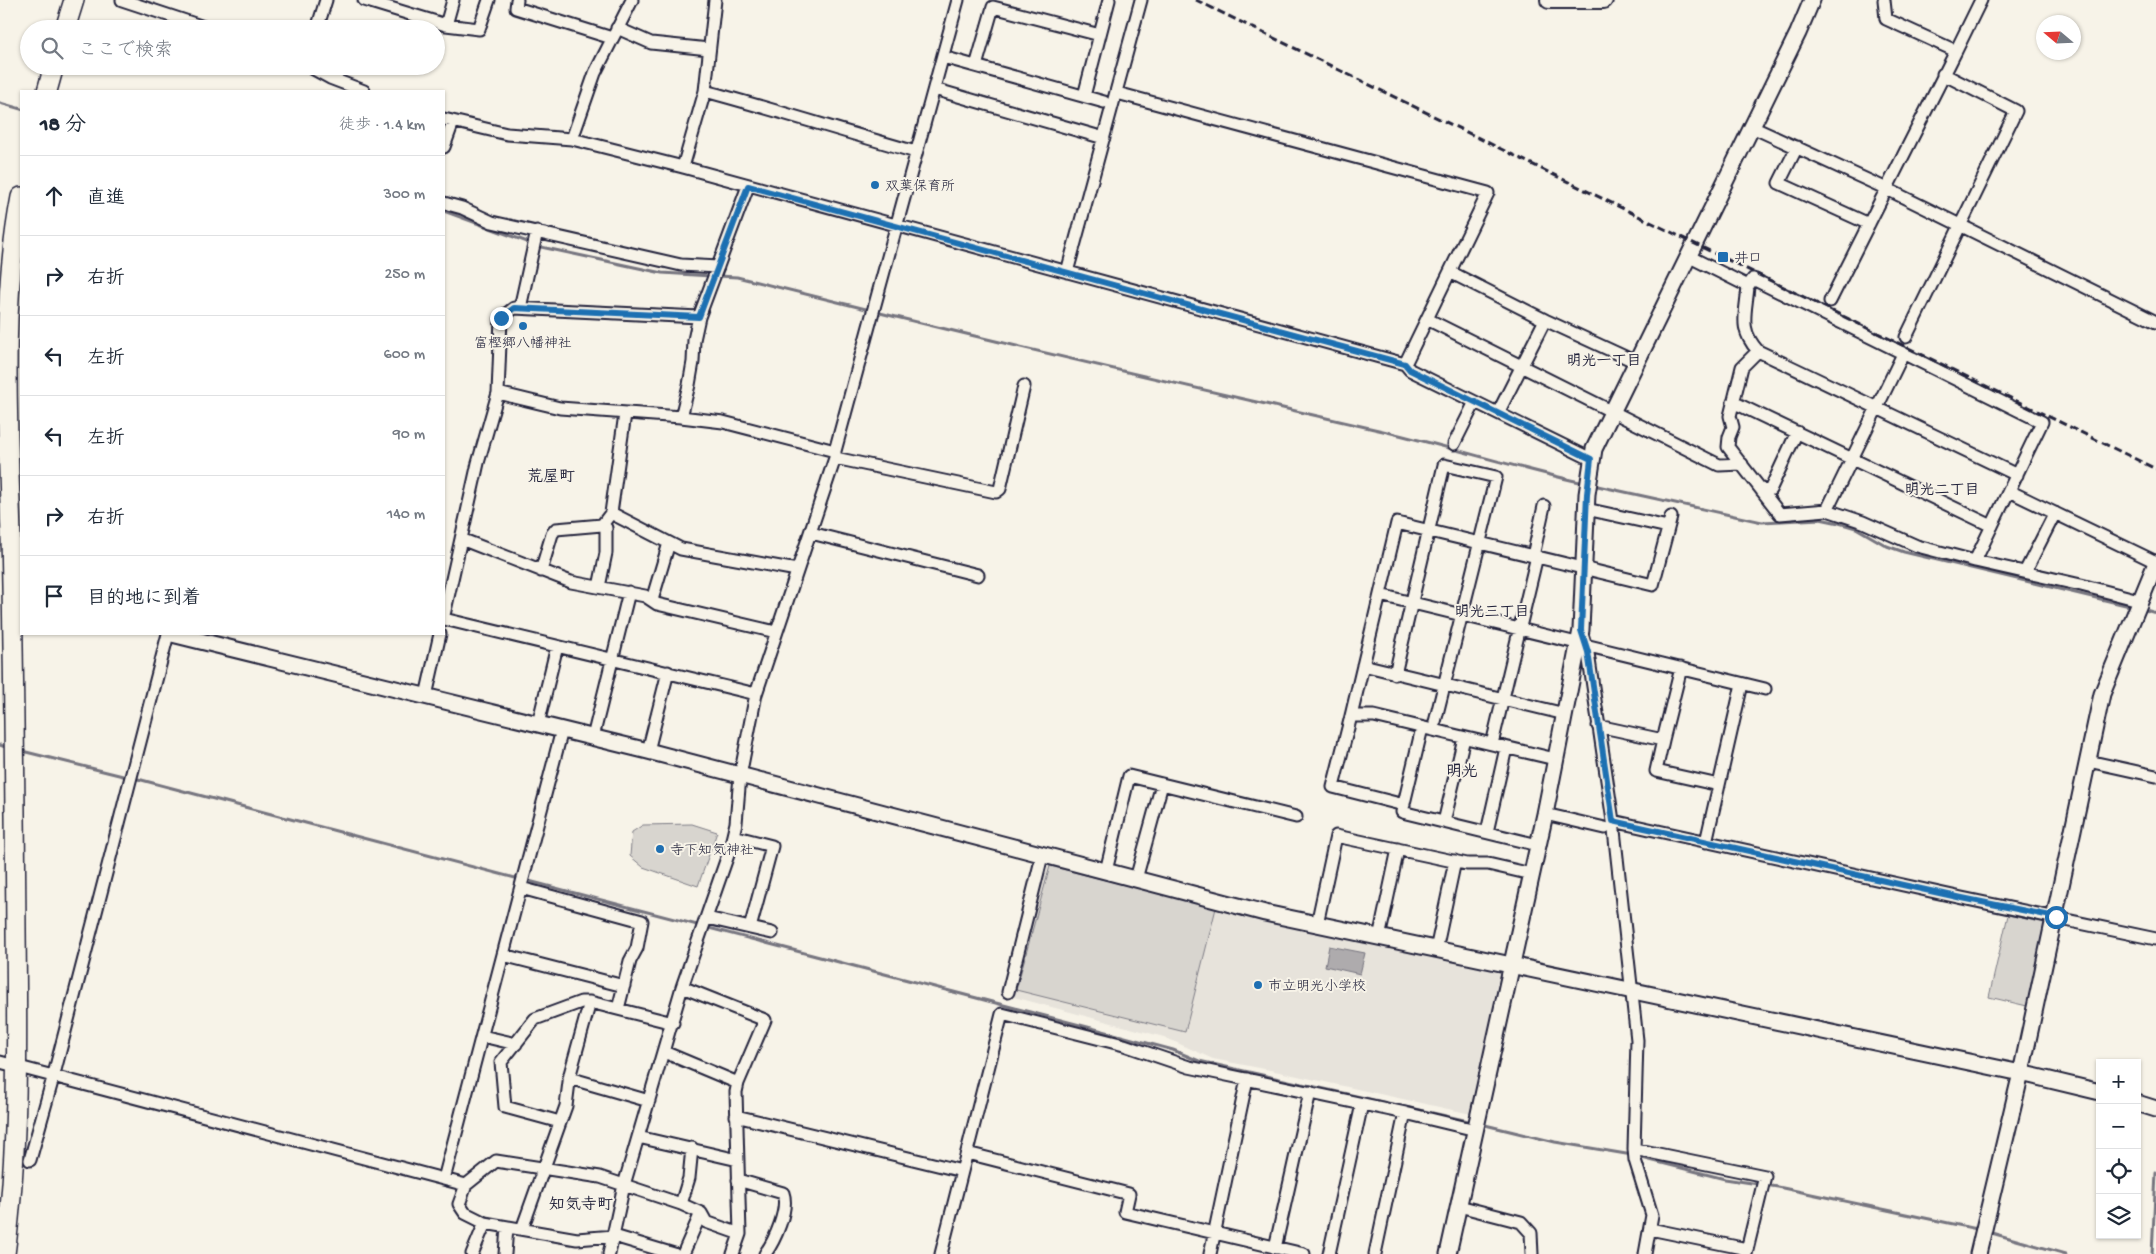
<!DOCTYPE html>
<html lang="ja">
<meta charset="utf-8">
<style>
body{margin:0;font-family:"Gochi Hand","Klee One",sans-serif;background:#f6f6f7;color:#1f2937}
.controls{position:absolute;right:15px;bottom:15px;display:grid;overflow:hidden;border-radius:0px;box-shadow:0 1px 4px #0004}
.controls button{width:45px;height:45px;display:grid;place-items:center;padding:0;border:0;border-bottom:1px solid #e0e1e3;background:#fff;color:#1f2937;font:25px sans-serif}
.compass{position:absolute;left:2036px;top:15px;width:45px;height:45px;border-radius:50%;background:#fff;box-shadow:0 1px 4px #0004;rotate:289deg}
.stop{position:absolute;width:15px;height:15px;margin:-11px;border:4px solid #1f6fb2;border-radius:50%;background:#fff}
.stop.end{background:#1f6fb2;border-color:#fff;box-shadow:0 1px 5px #0008}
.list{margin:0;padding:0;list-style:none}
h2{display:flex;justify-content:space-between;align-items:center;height:65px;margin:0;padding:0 20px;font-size:21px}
h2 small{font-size:16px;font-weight:400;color:#747a83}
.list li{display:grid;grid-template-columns:32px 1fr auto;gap:15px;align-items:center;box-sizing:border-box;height:80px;padding:0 20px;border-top:1px solid #e0e1e3}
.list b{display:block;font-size:19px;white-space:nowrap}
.list em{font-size:16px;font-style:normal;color:#747a83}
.icon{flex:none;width:28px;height:28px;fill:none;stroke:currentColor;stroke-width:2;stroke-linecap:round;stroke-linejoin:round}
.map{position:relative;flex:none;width:2156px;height:1254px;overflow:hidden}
.search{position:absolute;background:#fff;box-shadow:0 1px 4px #0004;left:20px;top:20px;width:425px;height:55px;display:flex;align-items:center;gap:12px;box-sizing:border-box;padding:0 18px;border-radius:28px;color:#747a83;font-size:19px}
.panel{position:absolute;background:#fff;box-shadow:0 1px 4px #0004;left:20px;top:90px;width:425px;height:545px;border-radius:0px}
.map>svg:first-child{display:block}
.built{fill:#e7e3db}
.green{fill:#d8d5cf;stroke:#7d7c85}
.water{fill:#aeabad;stroke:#76747f}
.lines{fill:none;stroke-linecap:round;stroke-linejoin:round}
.stream{stroke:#76747f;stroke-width:3}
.minor-casing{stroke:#22223b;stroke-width:15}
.tertiary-casing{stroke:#22223b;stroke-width:19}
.secondary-casing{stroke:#22223b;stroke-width:20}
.primary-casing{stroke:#22223b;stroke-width:22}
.minor{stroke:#f7f3e8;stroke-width:11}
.tertiary{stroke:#f7f3e8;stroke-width:15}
.secondary{stroke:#f7f3e8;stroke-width:16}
.primary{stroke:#f7f3e8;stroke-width:19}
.rail{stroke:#22223b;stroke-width:3;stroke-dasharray:8 4;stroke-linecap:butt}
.route{stroke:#1f6fb2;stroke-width:6}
.poi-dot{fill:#1f6fb2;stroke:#f7f3e8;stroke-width:2}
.labels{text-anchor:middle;stroke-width:4;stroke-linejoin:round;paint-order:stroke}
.poi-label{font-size:14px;fill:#22223b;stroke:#f7f3e8;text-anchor:start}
.neighbourhood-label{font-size:15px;font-weight:bold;fill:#22223b;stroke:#f7f3e8}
.quarter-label{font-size:16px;font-weight:bold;fill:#22223b;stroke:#f7f3e8}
</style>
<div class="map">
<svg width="2156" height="1254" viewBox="0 0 2156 1254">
<rect width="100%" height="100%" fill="#f7f3e8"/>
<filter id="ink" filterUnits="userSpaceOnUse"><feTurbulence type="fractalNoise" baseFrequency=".02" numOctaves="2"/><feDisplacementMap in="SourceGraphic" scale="10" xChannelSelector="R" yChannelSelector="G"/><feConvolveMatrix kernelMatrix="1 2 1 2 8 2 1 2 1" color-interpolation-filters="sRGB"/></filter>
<g filter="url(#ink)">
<path class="built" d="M1051,865L1229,912L1503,973L1471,1114L1270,1070L1213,1059L1164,1037L1014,997L1046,868Z"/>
<path class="green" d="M692,824L717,832L698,886L643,867L630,856L632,832L643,825Z
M1050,866L1216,908L1185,1032L1016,990Z
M2008,915L2045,923L2027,1006L1989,997Z"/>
<path class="water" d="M1329,946L1365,953L1360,974L1325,966Z"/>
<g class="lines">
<path class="stream" d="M0,103L21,109
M444,211L541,247L662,273L711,276
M718,276L737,277L870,310
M876,312C1045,354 1214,392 1383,431C1450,447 1517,468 1584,483
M1593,485L1762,522L1820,519L1839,523L1856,528L1887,546L1904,552L2134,607
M2142,609L2156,613
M0,745L8,748
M22,751L127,777
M134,778L519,879
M525,880L1099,1030L1173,1050L1199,1061L1473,1122
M1481,1124L1555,1142L1632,1155
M1638,1157L1725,1179L1778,1187L1977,1229
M1988,1232L2066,1254
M2152,1254L2156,1173"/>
<defs>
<path id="minor" d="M122,0L210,29
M364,0L446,25L479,29L489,0
M517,0L516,8L612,38
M632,0L595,73L572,139L683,167L1405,364L1410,370L1591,459
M1884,0L1886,19L1956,51L1981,0
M446,25L453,0
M617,28L651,43L709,49
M317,29L326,0
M943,57L1104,102
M308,66L330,78L364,91
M976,66L993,7L1100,35
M934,89L1104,138
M705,91C776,110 845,132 916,152
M1117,93L1488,193L1405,364
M1084,96L1109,0
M444,119L507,134L572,139
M1752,127L1887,189L2156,322
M444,147L453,122
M1797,147L1779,183L1869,224
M683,167L705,91L715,0
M444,203L462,208L492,222L681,265L718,267
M1688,256L1748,286L1753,279L2042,422L1975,561L2081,585L2139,600
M1067,272L1141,0
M1450,272L1545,320L1636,362
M1748,286C1746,314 1738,329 1758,351L2017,475
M1830,301L1956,51
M520,308L537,231
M1427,319L1719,465L1742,464
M1906,337L2016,111L1943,74
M1758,351L1742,367L1730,416L1733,427L1729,437L1728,447L1780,514L1827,510L1903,354
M498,393L560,408L681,417L723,422L835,451
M1733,402L1992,526
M1498,413L1545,320
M625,414L611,513L681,549L797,570
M681,417L689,385L693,362L694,340L699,317L748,186
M1454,444L1475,402
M835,458L996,492L1000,489L1024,386
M1762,491L1770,490L1797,432
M2009,491L2156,562
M1586,509L1668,527
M1827,510L1863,522L1917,546L1975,561
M811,533L978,575
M461,539L571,582L645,596L657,604L776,632
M1533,556L1544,506
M541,571L552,534L556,529L602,525L611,513
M2025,572L2055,513
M599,587L606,553V528L602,525
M1380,595L1765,689
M652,600L669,543
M444,615L478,463L498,393L501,318L514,308L699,317
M444,619L756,694
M1581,631L1588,653L1613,821L1637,1040L1634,1149L1635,1160L1652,1215L1645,1254
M1363,665L1565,714
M1395,674L1444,465L1496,477L1435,722
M426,696L440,634
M1351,716L1397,523L1653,585L1671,517
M538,724L557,646
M1598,726L1663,740L1656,771L1719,785
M1422,728L1402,812L1538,845
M593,737L629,592
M1663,740L1681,668
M1492,744L1537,556
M648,751L668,672
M2088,761L2156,776
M1404,805L1333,787L1351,716H1374L1555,759
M1545,814L1605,828
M1613,821L1962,898L2156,939
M1444,822L1464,738
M1487,832L1506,748
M733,836L772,846L750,928
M1706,842L1742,684
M1106,871L1129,776L1296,817
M1136,879L1162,784
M521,888L642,921L637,948L630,961L618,1009
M707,918L772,933
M1317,924L1336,836L1467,864H1488L1531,874
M1379,938L1398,849
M1436,950L1455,861
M503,955L624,986
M682,987L765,1020L738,1083
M1008,992L1042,856
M482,1036L516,1044
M664,1052L738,1083L736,1092L740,1234L733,1254
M0,1062L466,1185L496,1161L600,1177L681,1204L701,1213L706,1222L740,1234
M569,1078L649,1101
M736,1116L962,1171
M560,1122L505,1107L501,1062L535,1019L581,1002H590
M638,1137L738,1160
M1634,1149L1765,1176L1746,1254
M967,1153L1129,1194L1125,1212L1304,1254
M30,1160L53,1078L168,634
M444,1179L562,730
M738,1180L783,1193C789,1209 775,1240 765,1254
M466,1185L459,1204L465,1213L485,1223L577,1239L614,1236L674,1254
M681,1204L689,1178L692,1148
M1459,1206L1521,1222L1531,1233L1532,1254
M522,1229L566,1106L570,1074L590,1002L673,1023
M1650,1229L1747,1249
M1275,1248L1310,1092
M472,1254L485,1223
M505,1254L507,1227
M609,1254L624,1185L682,987L729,852L736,823L740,776L756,694L835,458V451L958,0
M683,1254L701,1213
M941,1254L1002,1014L1124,1045L1189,1067L1405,1113L1476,1130
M1210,1254L1247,1079
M1329,1254L1362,1104
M1375,1254L1405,1113"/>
<path id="tertiary" d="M172,634L648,751L1265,913L2021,1073L2100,1092
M2137,1103L2156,1109
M1448,1254L1545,814L1576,656L1581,630L1587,494L1594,449L1798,33L1812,0
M1978,1254L2021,1073L2102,694L2156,563"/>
<path id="secondary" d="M1549,0H1604"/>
<path id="primary" d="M65,29L74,0
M47,91L54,66
M5,1254C19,1147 17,1038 16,930C15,799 14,667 11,536C8,424 0,307 21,197"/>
</defs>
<use href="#minor" class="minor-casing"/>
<use href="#tertiary" class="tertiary-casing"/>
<use href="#secondary" class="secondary-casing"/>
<use href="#primary" class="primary-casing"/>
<use href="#minor" class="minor"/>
<use href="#tertiary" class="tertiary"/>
<use href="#secondary" class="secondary"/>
<use href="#primary" class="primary"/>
<path class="rail" d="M1196,0L2156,469"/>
</g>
</g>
<g class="lines" filter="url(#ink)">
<path class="route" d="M501,318L514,308L699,317L748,186L1405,364L1410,370L1591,459L1587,494L1581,630L1588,652L1613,821L1962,898L2056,917"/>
</g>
<g class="poi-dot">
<circle cx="875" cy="185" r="5"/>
<rect x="1717" y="251" width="12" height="12" rx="2.5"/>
<circle cx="523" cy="326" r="5"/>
<circle cx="660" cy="849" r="5"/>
<circle cx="1258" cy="985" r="5"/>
</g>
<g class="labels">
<g class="poi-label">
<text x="885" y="190">双葉保育所</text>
<text x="1734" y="262">井口</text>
<text x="523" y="347" text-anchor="middle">富樫郷八幡神社</text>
<text x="670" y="854">寺下知気神社</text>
<text x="1268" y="990">市立明光小学校</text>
</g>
<g class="neighbourhood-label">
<text x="1604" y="365">明光一丁目</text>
<text x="1942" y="494">明光二丁目</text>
<text x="1492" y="616">明光三丁目</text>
</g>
<g class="quarter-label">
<text x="551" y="481">荒屋町</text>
<text x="1462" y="776">明光</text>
<text x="581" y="1209">知気寺町</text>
</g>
</g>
</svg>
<div class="controls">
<button>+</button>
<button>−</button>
<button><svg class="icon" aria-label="locate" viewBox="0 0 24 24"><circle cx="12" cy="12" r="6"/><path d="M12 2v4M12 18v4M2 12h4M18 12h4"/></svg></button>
<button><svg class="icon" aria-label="layers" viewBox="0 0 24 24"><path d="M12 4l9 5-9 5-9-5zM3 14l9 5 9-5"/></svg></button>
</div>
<svg class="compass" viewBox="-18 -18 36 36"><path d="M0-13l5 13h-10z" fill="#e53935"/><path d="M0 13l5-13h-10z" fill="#747a83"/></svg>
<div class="stop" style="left:2056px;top:917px"></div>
<div class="stop end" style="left:501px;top:318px"></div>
<div class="search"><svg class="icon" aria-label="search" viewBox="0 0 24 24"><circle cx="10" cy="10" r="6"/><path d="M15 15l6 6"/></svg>ここで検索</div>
<section class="panel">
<h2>18 分<small>徒歩 · 1.4 km</small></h2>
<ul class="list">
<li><svg class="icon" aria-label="ahead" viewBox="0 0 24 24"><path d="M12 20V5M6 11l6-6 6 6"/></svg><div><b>直進</b></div><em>300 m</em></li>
<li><svg class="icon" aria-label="right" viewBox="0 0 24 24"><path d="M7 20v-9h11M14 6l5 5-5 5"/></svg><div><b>右折</b></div><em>250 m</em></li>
<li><svg class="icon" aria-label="left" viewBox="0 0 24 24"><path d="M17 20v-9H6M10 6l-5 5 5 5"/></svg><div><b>左折</b></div><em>600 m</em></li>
<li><svg class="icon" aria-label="left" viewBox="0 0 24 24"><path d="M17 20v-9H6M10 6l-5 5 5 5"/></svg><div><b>左折</b></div><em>90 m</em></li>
<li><svg class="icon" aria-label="right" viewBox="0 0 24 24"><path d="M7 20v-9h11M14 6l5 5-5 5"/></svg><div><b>右折</b></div><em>140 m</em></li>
<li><svg class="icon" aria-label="arrive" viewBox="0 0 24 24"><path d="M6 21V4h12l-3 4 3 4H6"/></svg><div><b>目的地に到着</b></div></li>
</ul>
</section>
</div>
